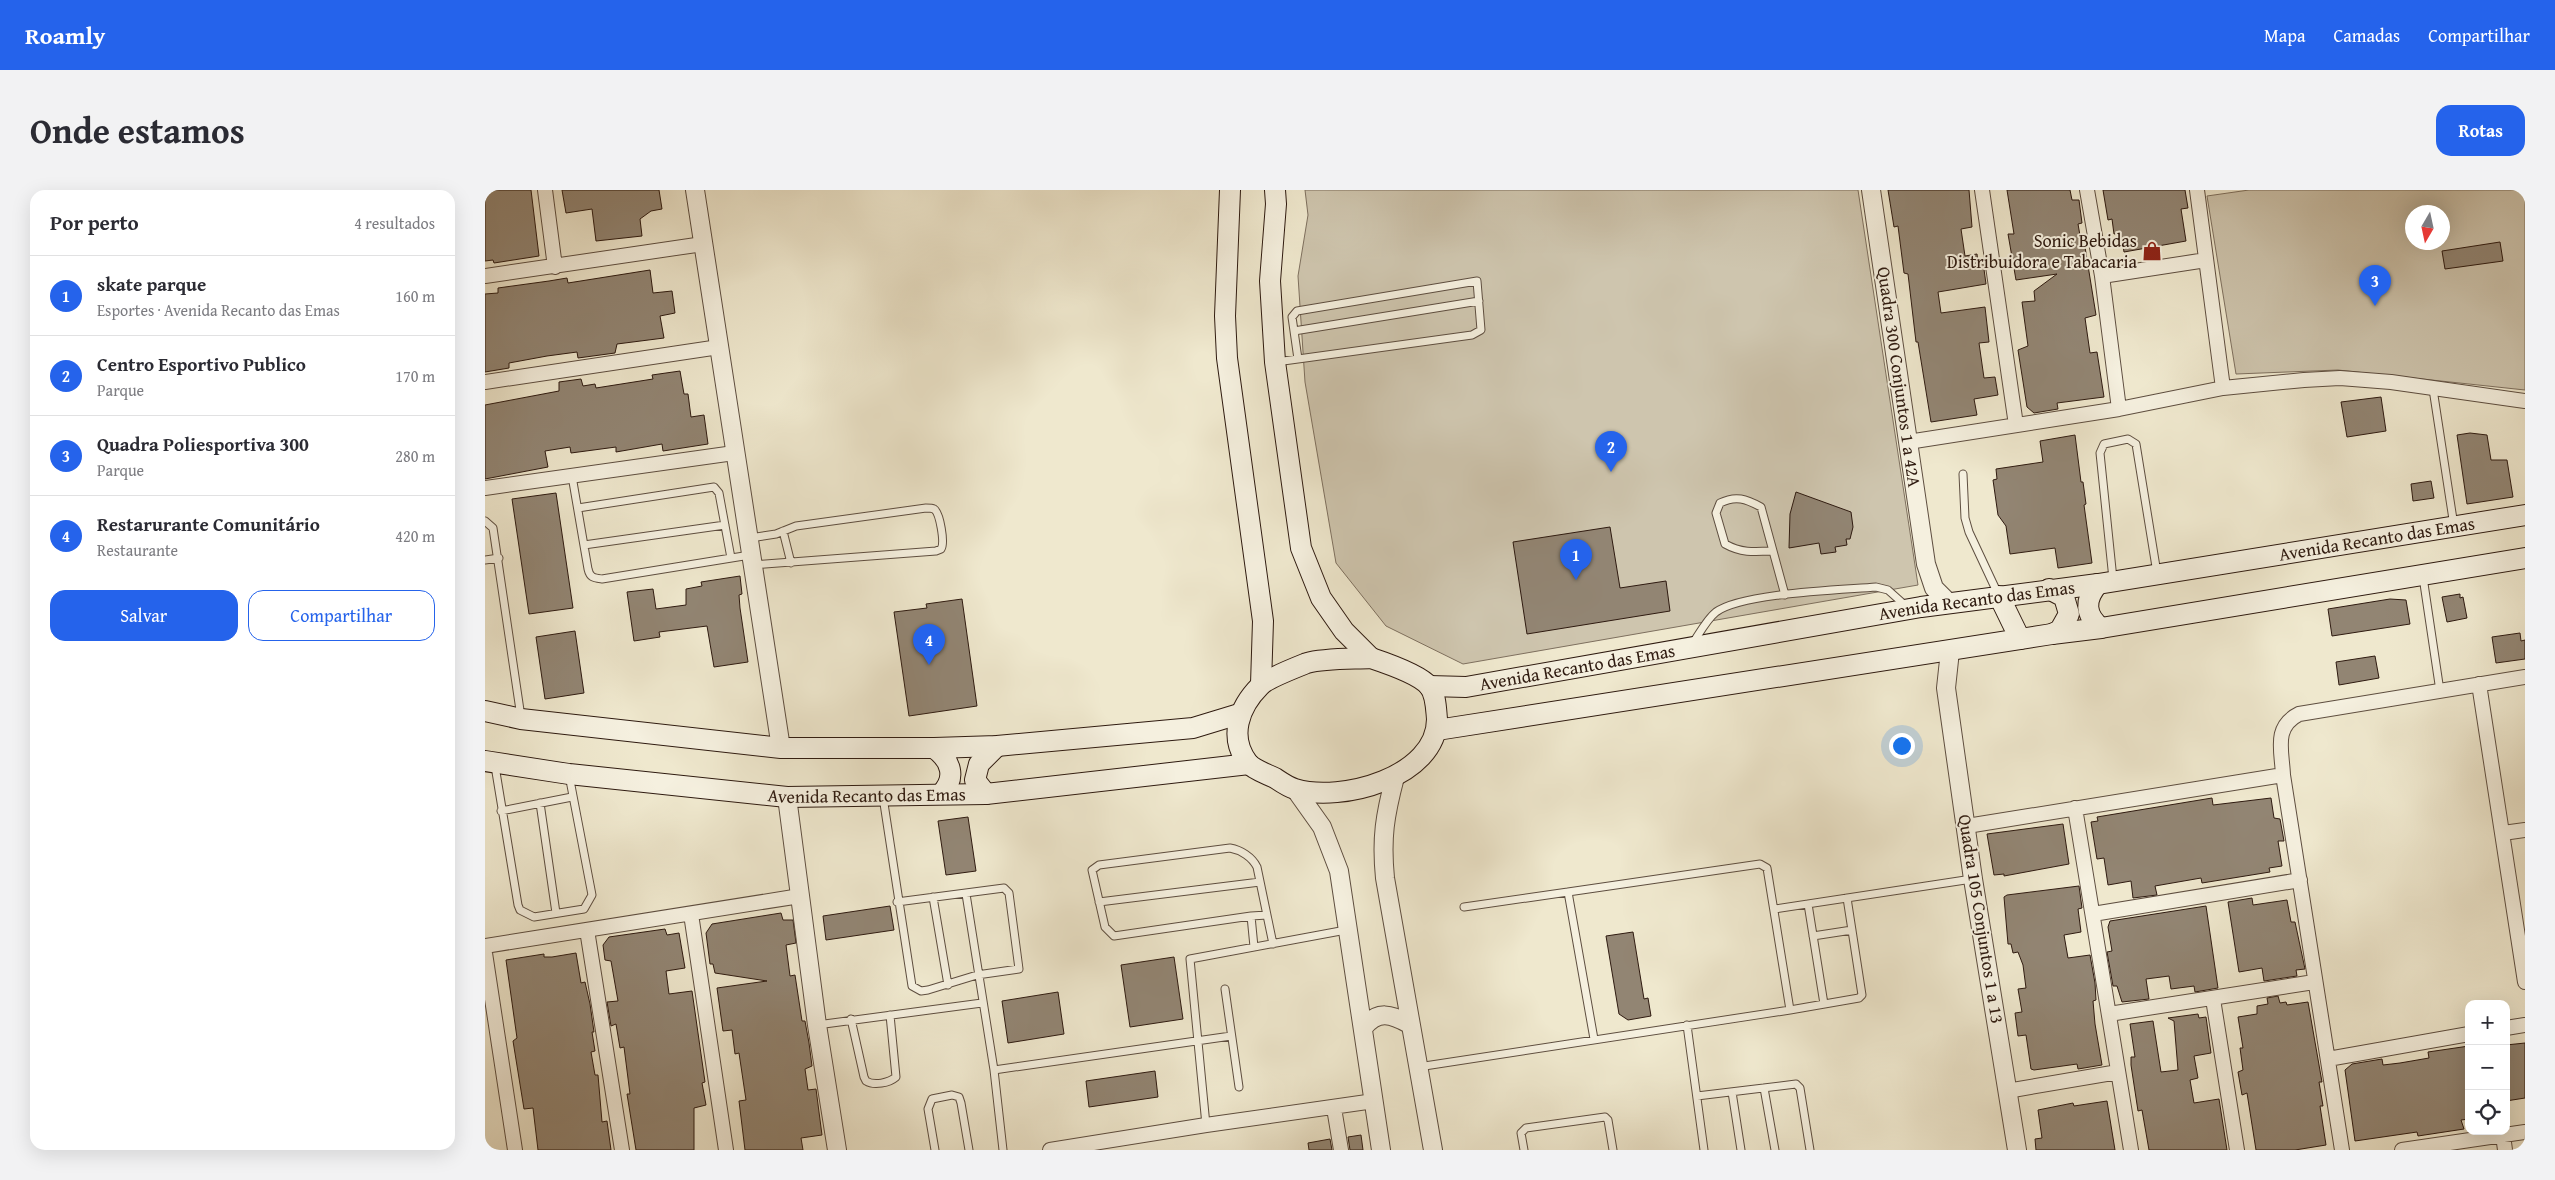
<!DOCTYPE html>
<html lang="pt">
<meta charset="utf-8">
<style>
body{margin:0;font-family:"Gentium Book Plus",serif;background:#f2f2f3;color:#2b2b33}
.controls{position:absolute;right:15px;bottom:15px;display:grid;overflow:hidden;border-radius:10px;box-shadow:0 5px 20px #0002}
.controls button{width:45px;height:45px;display:grid;place-items:center;padding:0;border:0;border-bottom:1px solid #e1e1e2;background:#fff;color:#2b2b33;font:25px sans-serif}
.compass{position:absolute;left:1920px;top:15px;width:45px;height:45px;border-radius:50%;background:#fff;box-shadow:0 5px 20px #0002;rotate:189deg}
.you{position:absolute;left:1416px;top:555px;width:18px;height:18px;margin:-12px;border:4px solid #fff;border-radius:50%;background:#1a73e8;box-shadow:0 0 0 8px #1a73e833}
.badge{display:grid;place-items:center;width:32px;height:32px;border-radius:50%;background:#2563eb;color:#fff;font-size:16px;font-weight:700}
.pin{position:absolute;translate:-50% -41px;filter:drop-shadow(0 1px 2px #0008)}
.pin::after{content:'';position:absolute;top:26px;width:18px;height:15px;background:inherit;clip-path:polygon(0 0,100% 0,50% 100%)}
.list{margin:0;padding:0;list-style:none}
h2{display:flex;justify-content:space-between;align-items:center;height:65px;margin:0;padding:0 20px;font-size:21px}
h2 small{font-size:16px;font-weight:400;color:#7c7c81}
.list li{display:grid;grid-template-columns:32px 1fr auto;gap:15px;align-items:center;box-sizing:border-box;height:80px;padding:0 20px;border-top:1px solid #e1e1e2}
.list b{display:block;font-size:19px;white-space:nowrap}
.list p{margin:0;font-size:16px;white-space:nowrap;color:#7c7c81}
.list em{font-size:16px;font-style:normal;color:#7c7c81}
.actions{display:flex;gap:10px;padding:15px 20px}
.actions a{flex:1;padding:11px 0;border:1px solid #2563eb;border-radius:15px;text-align:center;font-size:18px;color:#2563eb}
.actions .main{background:#2563eb;color:#fff}
.icon{flex:none;width:28px;height:28px;fill:none;stroke:currentColor;stroke-width:2;stroke-linecap:round;stroke-linejoin:round}
.map{position:relative;flex:none;width:2040px;height:960px;overflow:hidden;border-radius:15px}
header{display:flex;align-items:center;gap:30px;box-sizing:border-box;height:70px;padding:0 25px;background:#2563eb;color:#fff}
header strong{font-size:24px}
nav{display:flex;gap:28px;margin-inline-start:auto;font-size:18px}
.intro{display:flex;align-items:center;justify-content:space-between;box-sizing:border-box;height:120px;padding:0 30px}
h1{margin:0;font-size:35px}
.button{padding:12px 22px;border-radius:15px;background:#2563eb;color:#fff;font-size:18px;font-weight:700}
main{display:flex;gap:30px;padding:0 30px}
aside{flex:1;background:#fff;border-radius:15px;box-shadow:0 5px 20px #0002}
.map>svg:first-child{display:block}
.green{fill:#cec5ae;stroke:#7e705f;fill-rule:evenodd}
.building{fill:#928573;stroke:#2e1a10}
.lines{fill:none;stroke-linecap:round;stroke-linejoin:round}
.service-casing{stroke:#5e4e40;stroke-width:9}
.minor-casing{stroke:#5e4e40;stroke-width:16}
.tertiary-casing{stroke:#5e4e40;stroke-width:20}
.secondary-casing{stroke:#2e1a10;stroke-width:22}
.service{stroke:#f5f0df;stroke-width:7}
.minor{stroke:#f5f0df;stroke-width:14}
.tertiary{stroke:#f5f0df;stroke-width:18}
.secondary{stroke:#f5f0df;stroke-width:20}
.labels{text-anchor:middle;stroke-width:4;stroke-linejoin:round;paint-order:stroke}
.poi-label{font-size:18px;fill:#2e1a10;stroke:#f5f0df;text-anchor:end}
.street-label{font-size:18px;fill:#2e1a10;stroke:#f5f0df}
</style>
<header>
<strong>Roamly</strong>
<nav><a>Mapa</a><a>Camadas</a><a>Compartilhar</a></nav>
</header>
<div class="intro"><h1>Onde estamos</h1><a class="button">Rotas</a></div>
<main>
<aside>
<h2>Por perto<small>4 resultados</small></h2>
<ul class="list">
<li><span class="badge">1</span><div><b>skate parque</b><p>Esportes · Avenida Recanto das Emas</p></div><em>160 m</em></li>
<li><span class="badge">2</span><div><b>Centro Esportivo Publico</b><p>Parque</p></div><em>170 m</em></li>
<li><span class="badge">3</span><div><b>Quadra Poliesportiva 300</b><p>Parque</p></div><em>280 m</em></li>
<li><span class="badge">4</span><div><b>Restarurante Comunitário</b><p>Restaurante</p></div><em>420 m</em></li>
</ul>
<div class="actions"><a class="main">Salvar</a><a>Compartilhar</a></div>
</aside>
<div class="map">
<svg width="2040" height="960" viewBox="0 0 2040 960">
<rect width="100%" height="100%" fill="#efe8ce"/>
<filter id="stains"><feTurbulence type="fractalNoise" baseFrequency=".004" numOctaves="4"/><feColorMatrix values="0 0 0 0 .2 0 0 0 0 .09 0 0 0 0 .02 0 0 0 .5 -.17"/></filter>
<radialGradient id="worn" r=".72"><stop offset=".6" stop-color="#630" stop-opacity="0"/><stop offset="1" stop-color="#630" stop-opacity=".3"/></radialGradient>
<path class="green" d="M820,0H1373L1433,395L978,474L901,436L851,373L820,192L813,86L823,25Z
M1764,0H2040V200L1853,180L1751,184L1722,6ZM1928,22H1958V52H1928Z"/>
<path class="building" d="M0,0H46L54,66L9,73L8,70L0,71Z
M77,0H174L177,19L166,21L155,29L157,46L111,51L107,19L81,23Z
M1403,0H1484L1487,37L1476,39L1480,66L1492,64L1493,73L1498,72L1501,94L1453,102L1456,123L1500,117L1504,152L1494,153L1499,188L1510,187L1513,205L1489,209L1492,225L1446,232L1433,152H1431L1423,84L1419,83L1413,36L1409,37Z
M1522,0H1585L1587,10H1594L1597,33L1593,34L1597,57H1600L1611,125L1600,128L1605,163L1612,162L1619,207L1572,213L1573,219L1549,223L1542,217L1533,160L1543,156L1537,112L1550,111L1549,101L1572,84L1531,90L1523,44H1529Z
M1618,0H1700L1703,18L1696,19L1701,51L1639,62L1636,43L1629,44L1627,29L1623,30Z
M2015,52L2018,71L1960,79L1957,61Z
M165,80L168,103L187,101L190,123L175,126L179,148L132,154L130,163L93,168L92,162L62,166L24,173V178L0,182V104L13,103V98L64,91L82,88L83,93Z
M195,181L199,204H203L206,227L219,225L223,254L178,261L177,254L131,262V257L86,263L85,257L60,261L63,277L0,289V215L74,201V192L96,189L98,196L110,194L111,198L168,189L167,185Z
M1896,207L1901,241L1862,247L1856,212Z
M1985,243L2002,245L2006,270H2022L2028,307L1982,314L1972,245Z
M1590,245L1596,292H1598L1601,314L1599,315L1607,373L1573,378L1570,358L1525,364L1521,336L1513,325L1508,290L1512,289L1511,279L1558,272L1555,251Z
M1946,291L1949,308L1928,311L1926,294Z
M1311,302L1366,322L1368,337L1365,349H1361L1362,355L1350,357L1351,362L1336,364L1334,353L1304,358L1305,324Z
M71,303L88,418L44,424L27,309Z
M1125,337L1135,398L1181,391L1185,421L1042,444L1028,352Z
M255,386L257,404L254,405L255,418L263,472L229,477L222,436L174,442L175,447L149,451L142,402L168,399L171,419L201,415V399L217,396L216,392Z
M1975,404V408L1978,407L1982,428L1962,432L1957,407Z
M477,409L492,516L424,526L409,422L442,418L441,414Z
M1905,409L1921,410L1925,434L1847,446L1843,419Z
M90,441L99,503L60,509L51,447Z
M2035,443L2036,451L2040,450V469L2011,473L2007,447Z
M1890,466L1894,488L1854,495L1851,472Z
M1727,608L1728,615L1786,608L1789,628L1795,629L1799,651H1793L1797,676L1784,678L1785,682L1717,693L1716,688L1670,696L1672,705L1648,708L1646,691L1623,695L1619,668L1612,669L1606,632L1613,631L1612,627Z
M483,627L491,681L461,685L453,631Z
M1578,634L1584,674L1519,686V684L1509,685L1502,644Z
M1594,696L1597,718L1593,719L1596,742L1579,745L1583,768L1605,765L1610,793L1611,810L1608,811L1610,834L1617,875L1593,879L1592,874L1549,880L1546,879L1541,845L1533,846L1530,823L1537,822L1533,799L1541,798L1538,775L1533,762L1528,763L1526,754H1523L1519,707L1522,705Z
M1767,708L1768,715L1802,710L1806,732H1810L1820,779L1811,780L1812,786L1779,791L1777,778L1754,782L1743,712Z
M405,716L409,740L341,750L338,726Z
M1721,716L1733,798L1710,802L1709,796L1686,799L1684,786L1661,789L1664,809L1637,812L1632,796H1628L1622,762L1627,761L1623,737L1625,731Z
M296,723L298,730H308L311,753L301,755L305,786L310,785L317,831H320L324,853L327,876L320,879L323,900L331,899L337,945L316,948L318,960H260L254,911L261,910L254,863L250,864L247,840L238,841L232,798L282,791L230,783L228,774H225L221,743L227,734Z
M180,739L182,745L194,743L200,778L181,781L184,804L207,801L220,892L217,893L221,915L209,918V960H151L142,904H145L139,857L135,858L131,834L126,836L122,812L133,811L126,771L120,770L118,755L124,747Z
M1148,742L1159,809L1163,808L1166,826L1143,830L1134,824L1121,746Z
M91,763L96,793L100,792L105,814L109,842H107L110,861L106,862L110,885H113L117,932L122,931L126,960H53L48,918L39,919L28,851L32,848L21,770L59,764V767H67Z
M689,767L698,829L645,837L636,775Z
M573,802L579,844L523,853L517,811Z
M1793,806L1795,813L1801,812L1802,815L1823,812L1837,892H1834L1838,916H1835L1841,955L1810,960H1771L1762,903L1757,905L1753,882L1758,880L1755,858H1758L1753,827L1772,824V816L1783,814L1782,808Z
M1713,824L1714,828L1721,827L1726,863L1709,866L1713,888L1705,890L1709,913L1734,909L1742,960H1664L1657,920L1653,921L1646,875V867H1650L1645,834L1668,831L1676,882L1693,880L1689,831L1683,828Z
M2040,853V908L2021,911V855Z
M1984,856V929L1976,930L1979,939L1933,946L1932,942L1870,951L1860,880L1867,874L1897,869L1898,875L1915,873L1944,868L1943,862Z
M670,881L673,907L604,917L601,891Z
M1622,911L1630,960H1551L1550,949L1557,948L1553,920L1588,913L1589,916Z
M876,945L878,960H865L863,947Z
M845,949L847,960H824L823,953Z"/>
<g class="lines">
<defs>
<path id="service" d="M809,141L994,111
M791,172L813,169L987,145L996,140L992,91L812,121L807,127L813,169
M1948,199L1969,336
M1478,284L1480,328L1484,342L1513,404
M87,286L103,379C105,388 109,388 117,389L265,365
M93,318L229,297L234,303L246,368
M0,331L8,338L36,527
M298,341L306,373
M265,348L291,344L311,336L441,318C443,318 447,318 449,319C455,323 460,353 456,359L451,361L267,375
M99,355L240,335
M1287,361C1269,362 1256,363 1240,354L1231,323L1235,313C1251,305 1261,309 1276,317L1300,405
M0,370L14,368
M1938,387L1955,501
M1628,389L1615,263L1619,254L1643,249L1651,254L1672,383
M1208,453C1214,444 1222,429 1231,422C1257,403 1355,400 1391,397L1403,400L1422,417
M10,576L33,715L35,720L49,727L99,719L107,705L84,585
M398,607L427,796L436,801L443,800L492,785L534,779L524,703L519,698L412,712
M55,613L71,723
M16,621L87,607
M481,704L509,880L518,960
M448,707L463,795
M614,712L775,692
M1323,714L1339,814
M979,717L1083,702
M1290,719L1487,689
M766,726L782,725
M1328,746L1367,740
M769,757L766,726L629,746L620,737L607,680L614,675L745,658C756,660 767,667 772,677L788,754
M740,799L754,897
M1305,820L1374,808L1377,805L1362,708
M366,829L379,887L381,891C389,896 404,893 411,887L405,825
M332,835L497,813
M1202,835L1219,960
M933,877L1305,820L1282,678L1275,674L1083,702L1109,849
M509,880L746,846
M1279,898L1290,960
M1247,902L1256,960
M1212,906L1311,894L1315,898L1325,960
M721,935L705,769L861,740
M450,960L443,919L447,909L467,905L474,907L476,913L484,960
M1039,960L1036,943L1041,938L1120,927L1123,930L1128,960"/>
<path id="minor" d="M60,0L70,77
M1497,0L1531,235
M1602,0L1617,86L1634,219
M1712,0L1738,198
M0,86L218,54
M1617,86L1721,70
M0,192L234,157
M1423,252L1634,219L1738,198L1819,190L1855,188L1906,192L2040,211
M0,298L249,263
M1994,494L2040,792
M1590,618L1646,960
M1482,636L1798,585
M2018,643L2040,640
M206,724L241,960
M1608,724L1815,690
M102,740L137,960
M0,756L315,706
M0,763L30,960
M1728,809L1752,960
M1624,824L1829,792
M2021,838L2040,835
M1843,869L1984,844
M1522,901L1633,882
M849,918L856,960
M2018,945L2020,960
M565,960L721,935L889,911
M1857,960L1798,585C1797,561 1788,537 1814,524L2040,487
M1917,960L2040,942"/>
<path id="tertiary" d="M210,0L296,558
M1386,0L1441,374L1449,398L1464,413
M1465,461L1461,498L1488,689L1532,960
M910,587C900,625 896,648 900,688L948,960
M810,599L837,637L854,681L896,960
M302,607L332,835L352,960
M879,837C893,820 906,824 924,834"/>
<g id="secondary">
<path d="M745,0L740,126L742,168L778,431L776,494"/>
<path d="M790,0L791,14L785,91L790,172L816,358L836,408L859,441L886,468"/>
<path d="M1613,394C1599,410 1600,425 1616,438"/>
<path d="M1564,399L1579,407L1584,424L1575,440L1567,444"/>
<path d="M1514,406L1535,449"/>
<path d="M886,468C901,473 935,485 944,496C951,504 951,519 952,529C952,587 856,613 810,599C803,597 796,592 790,588C782,584 769,580 763,573C743,547 754,517 775,496C781,489 812,477 822,473C839,468 868,469 886,468Z"/>
<path id="s1" d="M944,496L981,497L1436,417L1613,394L2040,325"/>
<path d="M0,521L36,529L296,558H449L512,556L708,538L754,524"/>
<path d="M952,540L1567,444L1616,438L2040,368"/>
<path d="M449,558C466,570 472,588 456,604"/>
<path id="s2" d="M0,571L84,584L302,607L501,604L764,574"/>
<path d="M501,604L490,590L494,574L512,556"/>
</g>
</defs>
<use href="#service" class="service-casing"/>
<use href="#minor" class="minor-casing"/>
<use href="#tertiary" class="tertiary-casing"/>
<use href="#secondary" class="secondary-casing"/>
<use href="#service" class="service"/>
<use href="#minor" class="minor"/>
<use href="#tertiary" class="tertiary"/>
<use href="#secondary" class="secondary"/>
</g>
<defs>
<symbol id="shop-bare" viewBox="-9 -9 18 18"><path d="M-5-2.5h2.3a2.7 3.5 0 0 1 5.4 0H5L5.5 6h-11ZM-1.5-2.5h3a1.5 2.3 0 0 0-3 0Z" fill="#8f2418" stroke="#f5f0df" stroke-width="2.5" paint-order="stroke"/></symbol>
</defs>
<g fill-rule="evenodd">
<use href="#shop-bare" x="1653" y="47" width="28" height="28"/>
</g>
<g class="labels">
<g class="poi-label">
<text x="1652" y="57">Sonic Bebidas<tspan x="1652" dy="21">Distribuidora e Tabacaria</tspan></text>
</g>
<g class="street-label">
<text transform="translate(1414 187) rotate(82)" y="6">Quadra 300 Conjuntos 1 a 42A</text>
<text dy="6" stroke="none"><textPath href="#s1" startOffset="960">Avenida Recanto das Emas</textPath></text>
<text dy="6" stroke="none"><textPath href="#s1" startOffset="555">Avenida Recanto das Emas</textPath></text>
<text dy="6" stroke="none"><textPath href="#s1" startOffset="150">Avenida Recanto das Emas</textPath></text>
<text dy="6" stroke="none"><textPath href="#s2" startOffset="384">Avenida Recanto das Emas</textPath></text>
<text transform="translate(1496 729) rotate(81)" y="6">Quadra 105 Conjuntos 1 a 13</text>
</g>
</g>
<rect width="100%" height="100%" filter="url(#stains)"/>
<rect width="100%" height="100%" fill="url(#worn)"/>
</svg>
<div class="controls">
<button>+</button>
<button>−</button>
<button><svg class="icon" aria-label="locate" viewBox="0 0 24 24"><circle cx="12" cy="12" r="6"/><path d="M12 2v4M12 18v4M2 12h4M18 12h4"/></svg></button>
</div>
<svg class="compass" viewBox="-18 -18 36 36"><path d="M0-13l5 13h-10z" fill="#e53935"/><path d="M0 13l5-13h-10z" fill="#7c7c81"/></svg>
<div class="you"></div>
<div class="pin badge" style="left:1091px;top:390px">1</div>
<div class="pin badge" style="left:1126px;top:282px">2</div>
<div class="pin badge" style="left:1890px;top:116px">3</div>
<div class="pin badge" style="left:444px;top:475px">4</div>
</div>
</main>
